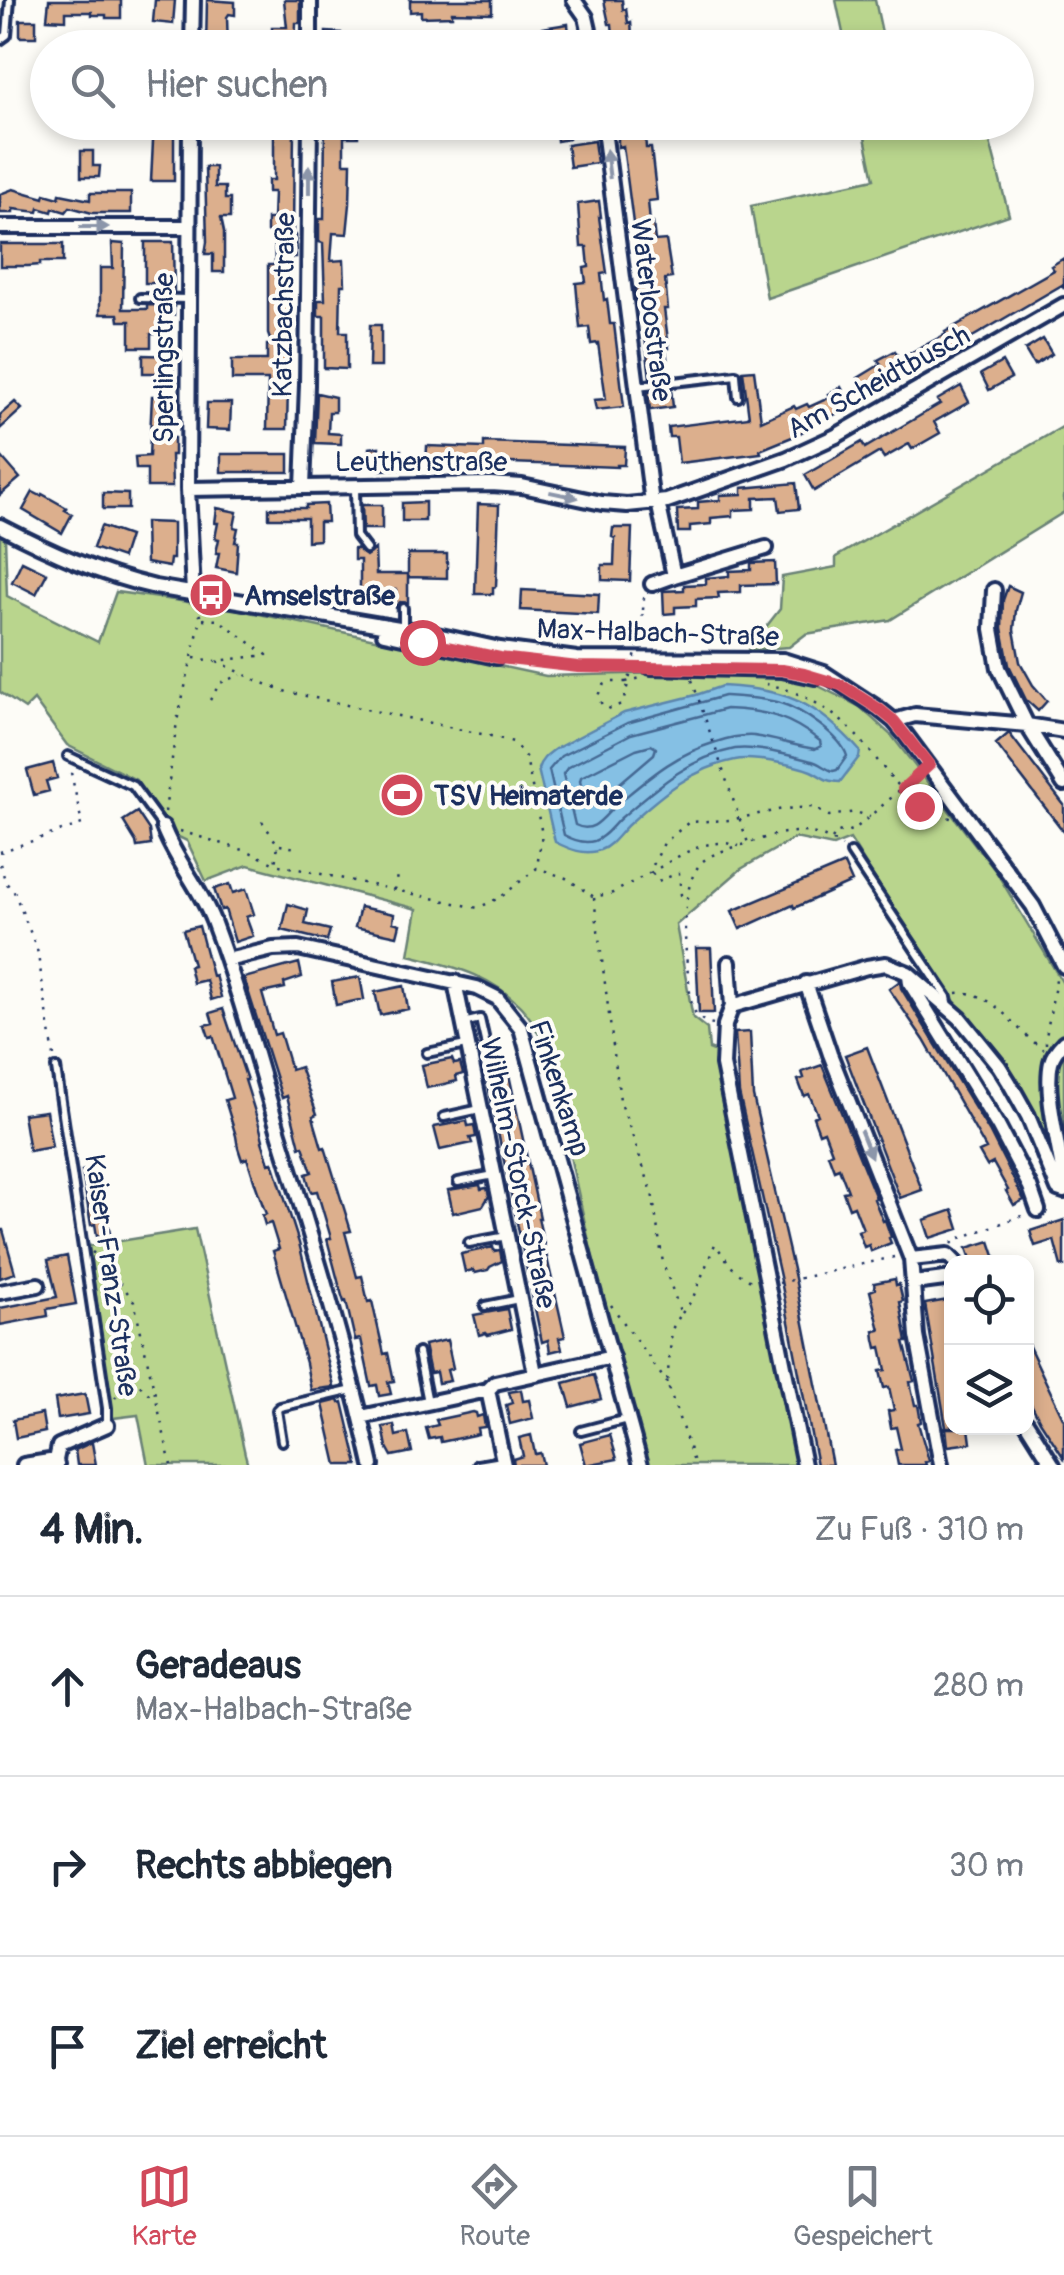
<!DOCTYPE html>
<html lang="de">
<meta charset="utf-8">
<style>
body{margin:0;font-family:Pangolin,sans-serif;background:#f6f6f7;color:#1f2937}
.controls{position:absolute;right:30px;bottom:30px;display:grid;overflow:hidden;border-radius:20px;box-shadow:0 5px 15px #0003}
.controls button{width:90px;height:90px;display:grid;place-items:center;padding:0;border:0;border-bottom:2px solid #e0e1e3;background:#fff;color:#1f2937;font:50px sans-serif}
.stop{position:absolute;width:30px;height:30px;margin:-22px;border:8px solid #d1495b;border-radius:50%;background:#fff}
.stop.end{background:#d1495b;border-color:#fff;box-shadow:0 2px 10px #0008}
.list{margin:0;padding:0;list-style:none}
h2{display:flex;justify-content:space-between;align-items:center;height:130px;margin:0;padding:0 40px;font-size:42px}
h2 small{font-size:32px;font-weight:400;color:#747a83}
.list li{display:grid;grid-template-columns:65px 1fr auto;gap:30px;align-items:center;box-sizing:border-box;height:180px;padding:0 40px;border-top:2px solid #e0e1e3}
.list b{display:block;font-size:38px;white-space:nowrap}
.list p{margin:0;font-size:32px;white-space:nowrap;color:#747a83}
.list em{font-size:32px;font-style:normal;color:#747a83}
.icon{flex:none;width:55px;height:55px;fill:none;stroke:currentColor;stroke-width:2;stroke-linecap:round;stroke-linejoin:round}
.map{position:relative;flex:none;width:1064px;height:1465px;overflow:hidden}
.search{position:absolute;background:#fff;box-shadow:0 5px 15px #0003;left:30px;right:30px;top:30px;height:110px;display:flex;align-items:center;gap:25px;box-sizing:border-box;padding:0 35px;border-radius:55px;color:#747a83;font-size:38px}
.sheet{height:670px;background:#fff}
nav{display:flex;justify-content:space-around;align-items:center;box-sizing:border-box;height:140px;border-top:2px solid #e0e1e3;background:#fff;font-size:28px;color:#747a83}
nav a{display:grid;justify-items:center;gap:5px}
nav .on{color:#d1495b}
.map>svg:first-child{display:block}
.green{fill:#b9d58d;stroke:#6a8276;stroke-width:2.5}
.water{fill:#85c0e4;stroke:#5b86ae;stroke-width:2.5}
.lines{fill:none;stroke-linecap:round;stroke-linejoin:round}
.shore{stroke:#456994;stroke-width:2.5}
.building{fill:#dcaf8d;stroke:#1b2f5e;stroke-width:2.5}
.lane-casing{stroke:#1b2f5e;stroke-width:14}
.street-casing{stroke:#1b2f5e;stroke-width:20}
.path{stroke:#1b2f5e;stroke-width:2.5;stroke-dasharray:2.5 8;stroke-linecap:butt}
.lane{stroke:#fdfcf7;stroke-width:6}
.street{stroke:#fdfcf7;stroke-width:12}
.path-bridge{stroke:#1b2f5e;stroke-width:2.5;stroke-dasharray:2.5 8;stroke-linecap:butt}
.oneway{fill:#8c96aa}
.route{stroke:#d1495b;stroke-width:12}
.labels{text-anchor:middle;stroke-width:8;stroke-linejoin:round;paint-order:stroke}
.street-label{font-size:28px;fill:#1b2f5e;stroke:#fdfcf7}
.poi-label{font-size:28px;font-weight:bold;fill:#1b2f5e;stroke:#fdfcf7;text-anchor:start}
</style>
<div class="map">
<svg width="1064" height="1465" viewBox="0 0 1064 1465">
<rect width="100%" height="100%" fill="#fdfcf7"/>
<filter id="ink" filterUnits="userSpaceOnUse"><feTurbulence type="fractalNoise" baseFrequency=".01" numOctaves="2"/><feDisplacementMap in="SourceGraphic" scale="20" xChannelSelector="R" yChannelSelector="G"/><feConvolveMatrix kernelMatrix="1 2 1 2 8 2 1 2 1" color-interpolation-filters="sRGB"/></filter>
<g filter="url(#ink)">
<path class="green" d="M836,0H875L885,47H846Z
M985,123L1009,215L767,298L751,206L874,179L862,123Z
M1064,426V512L890,620L806,634L789,647L748,650L780,609L782,577L836,567V557Z
M0,535L5,537L7,596L98,642L116,592L231,608L546,676L787,670L860,707L892,736L997,873L1064,985V1182L1006,1062L967,1018L934,973L850,839L833,846L795,838L741,869L676,925L693,1018L707,1029L709,1049L719,1053L774,1337C779,1381 787,1423 802,1465H649L603,1304L546,1049C540,1037 535,1024 527,1014C497,976 453,966 409,955L417,909L248,865L206,881L187,841L160,828L136,780L67,745L34,700L25,709L0,692Z
M195,1229L245,1454L248,1465H148L138,1415L113,1418L89,1246Z"/>
<path class="water" d="M722,686C786,689 818,703 860,751L859,757L840,782C823,781 824,777 811,771C796,765 751,756 735,760C691,769 661,795 629,824C620,832 612,846 600,850C585,856 569,849 555,842L538,769C541,759 547,755 555,749L624,713L696,695Z"/>
<g class="lines">
<path class="shore" d="M724,696C742,697 762,698 780,703C801,709 841,736 847,756L837,770L833,771C825,769 820,763 812,761C792,756 756,746 735,749C689,758 657,787 623,816C613,824 606,837 594,841C583,844 573,840 564,835L549,770L561,756L627,723Z
M726,709C764,710 790,717 820,741L821,746L815,749C795,746 775,739 754,736C741,735 728,738 716,742C674,755 651,776 618,803C604,815 595,835 575,825L563,774L568,767L631,734Z
M651,745L656,748L654,754L593,806H586L580,781L581,777L636,749Z"/>
</g>
<path class="building" d="M49,0H121V18H106V15H92V12H66V20L47,19Z
M155,0H175L173,24L153,22Z
M207,0L235,2V15L229,14L227,17L228,48H206Z
M284,0H300V23H296L295,48H272V27H287Z
M410,0H492V13L452,12V16L421,17V11L410,12Z
M604,0H622L623,10L626,9L628,23L631,22L632,36H627V45L614,46L612,24H609Z
M20,20H36V37H20Z
M568,24L569,34L573,33L575,43L548,47L547,38L543,39L542,28Z
M326,32L341,33V48H326Z
M154,122H174V181H151Z
M274,122H294L293,235H295L296,257H291L287,429H267L268,380H232V360H267V345H272L268,334V265H275L274,232H267V219H273L274,192H268V180H274Z
M325,122H358V137H344V163H351L350,204L347,234L333,233L331,261L344,260L345,285H341L340,332H347V369L324,368V316H318V300H325L323,243L319,242V219H324Z
M555,122H567L569,139L557,141Z
M618,122H633L645,134L646,148H651L657,200L648,201L650,223H653L655,241L666,240L672,278L665,279L668,309H664L669,348H666L669,376L650,378L641,304H637L635,288L646,287L640,231H634L623,146L618,147Z
M594,141L597,163L570,167L567,145Z
M81,151H93V166H100L99,177H81Z
M205,167H215V187H225V199H230V218H221L224,232V272H213V254H205L207,242Z
M13,189L44,198L45,194L59,198L60,194L90,200V193H131V213H92L70,207L66,212L53,208L52,212L39,208L38,212L13,209V213H0V194Z
M599,201L601,217H599L607,273L601,274L604,300L607,299L610,324H614L624,407L596,410L594,400L606,399L598,343L591,344L589,327L580,328L576,283L586,282L584,268L589,267L587,247H581L578,204Z
M145,242H173L174,292L156,291V283H145Z
M112,243L124,244L123,309H147V305L174,306V315H165V334H151V347H130V321H119L118,314H100V268H113Z
M0,244H63V262H40V265L28,266H0Z
M1064,258V289L1062,285L919,368L916,362L878,385L881,390L866,397L858,378L881,364L878,360L895,351L899,359L946,334L945,332L1054,270L1051,266Z
M370,325H381V367H369Z
M1043,339L1052,354L1034,365L1025,350Z
M143,355L173,356V373H143Z
M1002,362L1011,378L989,390L981,374Z
M754,370L761,421L794,406L796,409L807,404L809,407L831,397L829,394L841,387L851,406L792,437L760,450L761,453L679,463L676,437H669L668,427L749,417L743,371Z
M961,386L969,402L934,422L940,433L912,449L909,444L884,458L880,452L814,491L805,475L862,442L865,448L940,404L937,400Z
M671,389L673,407L650,410L648,392Z
M317,393L335,397V412H329L328,433L341,434V444L315,443Z
M152,396L173,397L171,438H174V455H171L172,487H147V469H136L135,457L149,456Z
M15,402L22,409L0,429V415Z
M207,403H231L230,430L206,429Z
M484,442L625,447L624,465H617V467L483,462V469L426,467L427,446L484,448Z
M379,447V455V451L401,450V469L380,470V459L369,460V448Z
M221,454H289V472H221Z
M0,455L20,478L0,495Z
M796,483L799,509L780,511L778,497L754,498V509L733,510V516L711,518V524L690,526V532H678L677,510L698,509V502L720,500V495L742,494V488Z
M33,492L41,496L42,494L67,508L65,510L72,514L62,533L23,510Z
M103,493L128,494V509H103Z
M425,502V521H402V503Z
M326,504L327,522H319V540L307,541V518H269V508H306V505Z
M478,504L499,505L496,586L493,587V594H475Z
M362,505H382V529H363Z
M217,508L237,512L234,527L238,528L235,542H238L236,572L216,568L219,553H216L219,539L215,538L218,523H215Z
M145,522L173,523V559H170L169,567L146,563Z
M101,526L129,536L122,558L93,548Z
M613,528H632L630,581L602,580V565H614L615,538L612,537Z
M354,549H358L366,556L375,549L376,574H408V603L400,602L396,608V590H360V560H354Z
M408,554H447V578L408,577Z
M22,561L47,573L36,594L12,582Z
M775,562L776,584L741,585V592L718,593L719,598L696,599V606L675,607V613L664,614L663,591L684,590V585L706,584V578L729,576V571L751,570V563Z
M1008,586L1021,592L1016,610L1014,630L1020,662L1033,685L1047,701L1038,711L1026,700L1009,665L1002,628L1003,600Z
M522,590L599,594L598,614L521,610Z
M1009,733L1064,805V832L996,744Z
M53,763L57,778L46,781L49,791L34,795L27,770Z
M137,812L149,830L151,845L137,847L136,842L123,821Z
M844,864L852,882L794,908L793,905L740,929L732,911Z
M230,884L233,893L246,889L254,914L246,917L253,936L235,942L225,909L221,910L214,889Z
M288,904L308,910L305,924L330,930L327,941L282,930Z
M360,907L394,914L393,922L400,924L397,936L355,927Z
M199,926L212,976L215,975L221,997L211,1000L206,980L193,983L189,966L193,965L183,930Z
M696,948H711L714,1013H699Z
M299,963L302,977L284,983L285,988L262,993L274,1035L280,1033L291,1070L300,1067L317,1114L313,1116L315,1124L322,1148L325,1147L351,1231L345,1232L357,1277L362,1276L368,1302L372,1301L384,1354L388,1353L394,1381L388,1382L391,1394L379,1396L377,1385L371,1386L361,1339L355,1340L346,1301L344,1302L342,1296L327,1239L331,1238L317,1191L311,1192L306,1174L312,1172L303,1146L300,1147L287,1096L282,1098L244,978Z
M360,977L364,999L336,1005L332,982Z
M900,981L901,988L989,1131L1024,1200L1014,1205L1006,1191L1008,1190L993,1163L987,1166L979,1152L986,1149L924,1040L889,989Z
M404,986L408,1009L380,1015L375,992Z
M223,1009L247,1080H245L260,1128L263,1140L262,1141L269,1163L273,1162L299,1243L334,1387L311,1390L306,1363L273,1251L279,1249L271,1223L265,1225L262,1215L266,1214L256,1186L247,1158L242,1160L238,1148L236,1136L225,1100L232,1098L213,1036L209,1037L205,1025L213,1023L210,1013Z
M750,1032L753,1096L795,1278L832,1465H817L781,1281L739,1093L735,1033Z
M867,1047L922,1190L900,1198L845,1055Z
M452,1059L454,1064L460,1063L463,1074L456,1076L457,1081L427,1088L422,1065Z
M500,1060L503,1072L508,1070L540,1218H538L565,1337L559,1338L562,1349L550,1352L548,1340L542,1342L486,1075L491,1074L489,1063Z
M822,1065L876,1198L874,1199L883,1221L885,1220L891,1237L889,1238L891,1243L871,1251L869,1245L864,1247L858,1231L863,1229L854,1206L849,1208L843,1192L848,1191L839,1168L834,1170L828,1154L832,1152L824,1131L819,1133L813,1117L818,1115L809,1094L804,1096L798,1080L804,1078L802,1072Z
M46,1111L52,1147L29,1151L23,1114Z
M467,1121L468,1126L474,1125L476,1137L470,1138L472,1143L440,1150L434,1127Z
M91,1169L95,1194L100,1193L105,1222H108L110,1234L97,1236L95,1224L91,1225L82,1171Z
M480,1185L481,1189L487,1188L489,1196L483,1206L453,1213L448,1190Z
M953,1210L959,1229L930,1238L924,1220Z
M1064,1220V1266H1061L1054,1240L1035,1246L1030,1231Z
M0,1230H3L15,1273L0,1278Z
M990,1241L997,1262H972L967,1248Z
M493,1247L494,1251L500,1250L502,1261L490,1267L488,1270L475,1273L473,1270L465,1272L461,1254Z
M67,1256L76,1304L47,1309L48,1316L0,1325V1308L57,1297L48,1260Z
M895,1279L896,1285L899,1284L903,1301L900,1302L907,1342H904L914,1381L910,1382L915,1405H918L921,1422L918,1423L929,1461L925,1462L926,1465H898L895,1450L901,1449L896,1427L891,1428L888,1411L894,1410L889,1387L884,1388L880,1371L886,1370L881,1347L877,1348L875,1339L874,1331L880,1330L870,1291L875,1289L874,1283Z
M948,1300L952,1326V1427H946L925,1304Z
M507,1309L511,1329L488,1335L486,1333L479,1335L474,1315Z
M447,1340L453,1368L447,1370L450,1381L438,1383L436,1372L430,1373L424,1345Z
M1026,1340L1064,1420V1458L1040,1421L1026,1394Z
M594,1375L601,1399L571,1407L564,1383Z
M521,1390L523,1401L529,1400L533,1418L510,1424L506,1405L512,1403L509,1392Z
M85,1394L89,1414L58,1419L55,1399Z
M339,1400L340,1403L343,1402L358,1465H337L323,1404Z
M473,1412L476,1413L477,1417L483,1415L485,1427L477,1428L478,1434L441,1442L440,1437L429,1439L426,1428L438,1425L436,1420Z
M42,1414L45,1432L16,1438L13,1420Z
M394,1425L396,1436L408,1433L412,1452L392,1456L387,1447L383,1427Z
M946,1428H969L971,1443L948,1446Z
M531,1435L535,1454L540,1453L543,1465H514L513,1459L523,1456L519,1438Z
M610,1435L617,1459L586,1465L580,1443Z
M90,1443H92L96,1465H77L75,1450Z"/>
<g class="lines">
<defs>
<path id="lane" d="M0,40L7,35L10,0
M140,298L187,299
M637,386L736,375L738,397
M355,488L356,536L366,549
M403,627V608
M68,756L133,786L163,827
M851,853L947,997L949,1007
M463,1023L480,1019L487,1050
M427,1053L466,1045
M56,1068L107,1408V1425
M444,1117L480,1109
M458,1182L494,1175
M469,1243L507,1236
M485,1306L519,1299
M418,1353L428,1402
M581,1431L627,1419
M282,1441L277,1410L280,1407L353,1390
M478,1465L502,1461"/>
<path id="street" d="M574,0L586,17L593,48
M192,48L193,0
M310,48V0
M190,122L188,489L193,593
M603,122L652,503
M0,227H188
M303,487L307,385L310,122
M188,489L491,484L522,486L602,503L627,505L667,501L786,459L836,436L1064,305
M658,502L674,576L766,548
M0,526C50,552 99,574 155,587L423,632L500,649L577,659L783,660L824,673L879,709L894,721L905,734L1033,906L1064,966
M652,584L674,576
M994,590L992,629L999,668L1027,725L1064,784
M384,633L496,657
M651,667L782,670L815,677
M894,721L915,715L1027,725L1064,731
M163,827C175,860 200,887 213,921C239,990 258,1062 279,1133C313,1243 347,1353 372,1465
M227,960L273,949L298,948L477,988L497,998L521,1028L641,1465
M729,963L732,1006L725,1025L723,1065L804,1465
M909,975L910,983L998,1126L1030,1187L1038,1210
M455,982L535,1373
M806,983L830,1054L911,1259L917,1336L941,1465
M732,1006L867,967L886,964L908,973L960,1018L999,1066L1009,1082L1028,1116L1058,1189L1064,1191
M1064,1042C1058,1048 1053,1054 1051,1062C1044,1094 1060,1149 1064,1183
M911,1259L948,1255L955,1262
M914,1283L952,1278
M0,1292L38,1285
M488,1390L504,1465
M361,1417L488,1390L495,1383L612,1357
M1026,1422L1053,1465
M56,1460L59,1446L107,1425
M24,1465L56,1460L57,1465"/>
</defs>
<use href="#lane" class="lane-casing"/>
<use href="#street" class="street-casing"/>
<path class="path" d="M643,610L644,597
M203,619L219,620L267,655L217,661L258,681L287,692L495,737L513,742L526,758L542,834L537,867
M194,658L216,661
M692,680L748,843
M626,682L644,677
M766,684C797,690 826,706 849,728C886,764 899,804 954,819
M210,700L220,683L241,675
M165,812L177,721L201,619L198,609
M262,821L278,845L275,864
M180,831L250,852L275,864L478,908L501,897L537,868L566,878L594,897L613,893L649,873L664,843L689,822L730,820L783,809L812,807L829,816L856,812L870,817
M832,839L838,831L844,833L856,828L919,774
M280,845L296,848
M0,852L82,824L70,768
M0,864L6,883L13,889L37,949L54,1056
M650,873C678,857 706,835 739,846
M652,873L658,881L679,873L681,895L687,898
M394,890L398,871
M594,898L620,1100L652,1192L663,1263L681,1314L672,1329L667,1383L695,1465
M957,993C995,989 1014,1032 1044,1049
M713,1024C705,1022 700,1020 695,1012C690,1003 690,991 689,982C685,951 678,884 703,861C718,849 744,846 761,839C790,829 817,828 842,847
M1046,1044V1037L1056,979
M952,1244L955,1240L1027,1214
M92,1252L101,1258L134,1301L171,1465
M779,1283L894,1257
M611,1305L667,1383
M682,1313L692,1300L715,1244L735,1271L752,1282
M115,1398L129,1375L154,1399"/>
<use href="#lane" class="lane"/>
<use href="#street" class="street"/>
<path class="path-bridge" d="M626,682H610L602,686L598,696L602,705L611,709L623,703L640,638L643,610"/>
</g>
<defs><path id="oneway-solid" d="M-6-.8H1V-3.2L6.5 0L1 3.2V.8H-6Z" transform="scale(2.5)"/></defs>
<g class="oneway">
<use href="#oneway-solid" transform="translate(608 164) rotate(-97)"/>
<use href="#oneway-solid" transform="translate(309 180) rotate(-90)"/>
<use href="#oneway-solid" transform="translate(94 227)"/>
<use href="#oneway-solid" transform="translate(564 495) rotate(12)"/>
<use href="#oneway-solid" transform="translate(866 1144) rotate(68)"/>
</g>
</g>
<g class="lines" filter="url(#ink)">
<path class="route" d="M422,642L500,658L578,667L782,670L804,674L841,685L879,709L894,721L929,765L903,789L919,806"/>
</g>
<defs>
<symbol id="bus-disc" viewBox="-11 -11 22 22"><circle r="9.5" fill="#d1495b" stroke="#fdfcf7"/><path d="M-5-6H5V4H4V6H2V4H-2V6H-4V4H-5ZM-3.5-4V0h7V-4ZM-3.5 1.2v1.5H-2V1.2ZM2 1.2v1.5H3.5V1.2Z" fill="#fff"/></symbol>
<symbol id="stadium-disc" viewBox="-11 -11 22 22"><circle r="9.5" fill="#d1495b" stroke="#fdfcf7"/><path d="M0-5a6.5 5 0 1 0 0 10a6.5 5 0 1 0 0-10ZM-3.5-1.8h7v3.6h-7Z" fill="#fff"/></symbol>
</defs>
<g fill-rule="evenodd">
<use href="#bus-disc" x="186" y="570" width="50" height="50"/>
<use href="#stadium-disc" x="377" y="770" width="50" height="50"/>
</g>
<g class="labels">
<g class="street-label">
<text transform="translate(283 305) rotate(-89)" y="10">Katzbachstraße</text>
<text transform="translate(652 310) rotate(83)" y="10">Waterloostraße</text>
<text transform="translate(163 358) rotate(-90)" y="10">Sperlingstraße</text>
<text transform="translate(878 381) rotate(-29)" y="10">Am Scheidtbusch</text>
<text x="421" y="471">Leuthenstraße</text>
<text transform="translate(658 632) rotate(2)" y="10">Max-Halbach-Straße</text>
<text transform="translate(560 1088) rotate(72)" y="10">Finkenkamp</text>
<text transform="translate(519 1173) rotate(78)" y="10">Wilhelm-Storck-Straße</text>
<text transform="translate(112 1275) rotate(82)" y="10">Kaiser-Franz-Straße</text>
</g>
<g class="poi-label">
<text x="244" y="605">Amselstraße</text>
<text x="434" y="805">TSV Heimaterde</text>
</g>
</g>
</svg>
<div class="controls">
<button><svg class="icon" aria-label="locate" viewBox="0 0 24 24"><circle cx="12" cy="12" r="6"/><path d="M12 2v4M12 18v4M2 12h4M18 12h4"/></svg></button>
<button><svg class="icon" aria-label="layers" viewBox="0 0 24 24"><path d="M12 4l9 5-9 5-9-5zM3 14l9 5 9-5"/></svg></button>
</div>
<div class="stop" style="left:422px;top:642px"></div>
<div class="stop end" style="left:919px;top:806px"></div>
<div class="search"><svg class="icon" aria-label="search" viewBox="0 0 24 24"><circle cx="10" cy="10" r="6"/><path d="M15 15l6 6"/></svg>Hier suchen</div>
</div>
<section class="sheet">
<h2>4 Min.<small>Zu Fuß · 310 m</small></h2>
<ul class="list">
<li><svg class="icon" aria-label="ahead" viewBox="0 0 24 24"><path d="M12 20V5M6 11l6-6 6 6"/></svg><div><b>Geradeaus</b><p>Max-Halbach-Straße</p></div><em>280 m</em></li>
<li><svg class="icon" aria-label="right" viewBox="0 0 24 24"><path d="M7 20v-9h11M14 6l5 5-5 5"/></svg><div><b>Rechts abbiegen</b></div><em>30 m</em></li>
<li><svg class="icon" aria-label="arrive" viewBox="0 0 24 24"><path d="M6 21V4h12l-3 4 3 4H6"/></svg><div><b>Ziel erreicht</b></div></li>
</ul>
</section>
<nav>
<a class="on"><svg class="icon" aria-label="map" viewBox="0 0 24 24"><path d="M3 6l6-2 6 2 6-2v14l-6 2-6-2-6 2zM9 4v14M15 6v14"/></svg>Karte</a>
<a><svg class="icon" aria-label="directions" viewBox="0 0 24 24"><path d="M12 3l9 9-9 9-9-9zM9 14v-3h6M13 9l2 2-2 2"/></svg>Route</a>
<a><svg class="icon" aria-label="saved" viewBox="0 0 24 24"><path d="M7 4h10v16l-5-4-5 4z"/></svg>Gespeichert</a>
</nav>
